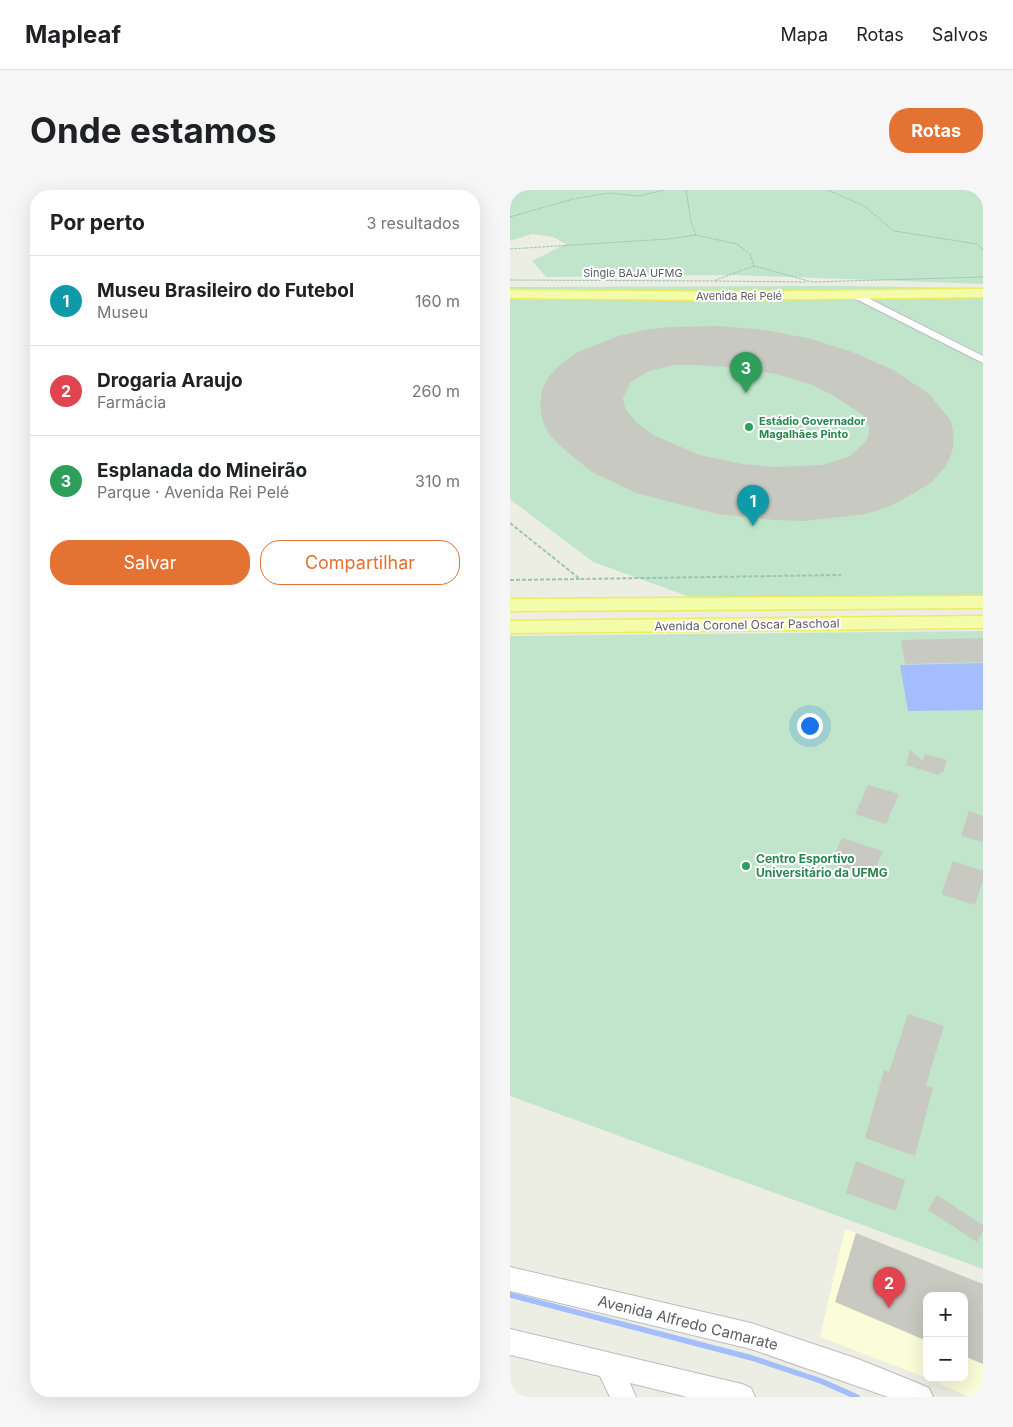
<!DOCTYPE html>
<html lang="pt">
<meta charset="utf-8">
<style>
body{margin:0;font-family:Inter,sans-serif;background:#f6f6f6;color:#202124}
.controls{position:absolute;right:15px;bottom:15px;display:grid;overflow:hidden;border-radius:10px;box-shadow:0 5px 20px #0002}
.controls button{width:45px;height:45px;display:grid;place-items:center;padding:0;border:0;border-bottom:1px solid #e0e0e0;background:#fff;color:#202124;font:25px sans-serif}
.you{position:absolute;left:299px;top:535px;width:18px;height:18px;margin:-12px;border:4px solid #fff;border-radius:50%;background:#1a73e8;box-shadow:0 0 0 8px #1a73e833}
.badge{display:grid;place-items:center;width:32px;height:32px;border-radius:50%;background:#e47233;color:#fff;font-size:16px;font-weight:700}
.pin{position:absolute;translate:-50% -41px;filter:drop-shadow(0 1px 2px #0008)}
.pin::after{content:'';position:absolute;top:26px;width:18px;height:15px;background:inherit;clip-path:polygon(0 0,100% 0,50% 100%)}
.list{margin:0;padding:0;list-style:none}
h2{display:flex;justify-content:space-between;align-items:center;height:65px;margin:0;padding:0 20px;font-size:21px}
h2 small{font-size:16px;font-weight:400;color:#757577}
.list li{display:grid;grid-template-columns:32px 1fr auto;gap:15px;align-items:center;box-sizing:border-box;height:90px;padding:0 20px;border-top:1px solid #e0e0e0}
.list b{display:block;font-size:19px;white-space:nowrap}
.list p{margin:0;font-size:16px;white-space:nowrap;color:#757577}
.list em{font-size:16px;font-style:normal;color:#757577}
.actions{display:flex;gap:10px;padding:15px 20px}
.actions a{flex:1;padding:11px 0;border:1px solid #e47233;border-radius:20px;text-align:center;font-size:18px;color:#e47233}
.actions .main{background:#e47233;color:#fff}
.map{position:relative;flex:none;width:473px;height:1207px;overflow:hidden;border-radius:20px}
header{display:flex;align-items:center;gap:30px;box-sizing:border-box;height:70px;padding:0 25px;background:#fff;border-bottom:1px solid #e0e0e0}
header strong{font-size:24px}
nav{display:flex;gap:28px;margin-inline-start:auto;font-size:18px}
.intro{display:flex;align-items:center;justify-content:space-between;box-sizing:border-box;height:120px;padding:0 30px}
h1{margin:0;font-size:35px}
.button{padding:12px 22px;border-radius:20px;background:#e47233;color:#fff;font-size:18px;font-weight:700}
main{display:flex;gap:30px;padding:0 30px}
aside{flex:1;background:#fff;border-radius:20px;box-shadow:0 5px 20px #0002}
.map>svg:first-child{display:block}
.commercial{fill:#fbfdd9}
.green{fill:#c0e5cb}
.water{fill:#a4befd}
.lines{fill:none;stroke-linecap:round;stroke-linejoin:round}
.stream{stroke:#a4befd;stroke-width:5.5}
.building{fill:#c8c9c0;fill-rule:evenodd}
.minor-casing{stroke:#bbbbc2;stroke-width:2}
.major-casing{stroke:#eded5d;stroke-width:3}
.path-far1{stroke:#9ac5b2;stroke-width:1;stroke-dasharray:3 1;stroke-linecap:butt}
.path{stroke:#9ac5b2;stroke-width:2;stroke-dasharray:4 2;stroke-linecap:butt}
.minor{fill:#fff;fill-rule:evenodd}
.major{fill:#f3fda9;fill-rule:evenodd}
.leisure-dot{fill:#2e9e5b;stroke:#fff;stroke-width:2}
.labels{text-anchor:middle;stroke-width:4;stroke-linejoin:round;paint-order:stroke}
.far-street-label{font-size:11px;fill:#5b5d64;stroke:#fff}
.far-leisure-label{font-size:11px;font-weight:bold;fill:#27864d;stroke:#fff;text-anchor:start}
.street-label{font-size:12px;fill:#5b5d64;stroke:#fff}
.leisure-label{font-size:12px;font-weight:bold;fill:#27864d;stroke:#fff;text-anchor:start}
.near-street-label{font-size:15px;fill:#5b5d64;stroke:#fff}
</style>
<header>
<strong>Mapleaf</strong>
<nav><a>Mapa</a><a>Rotas</a><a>Salvos</a></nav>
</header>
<div class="intro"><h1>Onde estamos</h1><a class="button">Rotas</a></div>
<main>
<aside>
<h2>Por perto<small>3 resultados</small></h2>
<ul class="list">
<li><span class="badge" style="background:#0f9aa8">1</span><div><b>Museu Brasileiro do Futebol</b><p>Museu</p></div><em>160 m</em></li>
<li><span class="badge" style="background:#e0444e">2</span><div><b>Drogaria Araujo</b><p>Farmácia</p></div><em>260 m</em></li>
<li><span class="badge" style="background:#2e9e5b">3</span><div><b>Esplanada do Mineirão</b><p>Parque · Avenida Rei Pelé</p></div><em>310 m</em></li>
</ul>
<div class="actions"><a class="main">Salvar</a><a>Compartilhar</a></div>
</aside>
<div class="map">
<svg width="473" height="1207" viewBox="0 0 473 1207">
<rect width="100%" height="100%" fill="#edeee3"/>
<path class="commercial" d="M335,1039L473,1094V1207H459L417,1188H454V1106H417V1188L310,1147Z"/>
<path class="green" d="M0,0H468L473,4V94L222,85L36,87L22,71L56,54L43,47L22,44L0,51Z
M327,96L473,98V415L219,421L83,372L0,309V97Z
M473,441V1079L0,906V446Z"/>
<path class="water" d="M473,473V520L398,521L390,475Z"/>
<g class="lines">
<path class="stream" d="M0,1105L242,1168L311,1191L347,1207"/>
</g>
<path class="building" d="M209,136L256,140L302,149L345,163L385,181L419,204L441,231L444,248L442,263L435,277L422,292L404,303L380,316L356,324L295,331L265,330L207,324L126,303L82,282L50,256L38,243L32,229L30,215L32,200L38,188L51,174L68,162L109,146L134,140L160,137ZM164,175H185L230,178L266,184L302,195L321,204L353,225L359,237V244L355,252L340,266L313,275L264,277L232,274L190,265L145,246L126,232L115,218L113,208L120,193L130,186L142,180Z
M473,448V472L395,474L391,450Z
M400,560L413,571L415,564L437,570L433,583H430L429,585L396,575Z
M358,595L389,604L376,634L345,624Z
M459,621L473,626V652L451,646Z
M332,648L373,661L362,686L321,673Z
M443,671L473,681V690L465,715L431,704Z
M398,824L434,836L416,895L423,898L405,966L355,948L374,880L379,882Z
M346,971L395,990L386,1021L336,1003Z
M427,1005L473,1035V1041L467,1052L418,1020Z
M346,1043L473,1094V1174L454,1166V1106H417V1151L325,1112Z"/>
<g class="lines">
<defs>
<path id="minor" d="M344,101L473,166V173L340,106L339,104L340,102Z
M0,1077L241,1133L348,1169L410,1194L419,1198L423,1207H378L241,1159L0,1101Z
M0,1139L232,1194L241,1198L245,1207H177L120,1193L126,1207H100L90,1186L0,1165Z"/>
<path id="major" d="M473,99V107L210,110L0,108V100L210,102Z
M473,406V418L0,421V409Z
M473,426V438L0,443V431Z"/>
</defs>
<use href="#minor" class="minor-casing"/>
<use href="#major" class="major-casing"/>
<path class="path-far1" d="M176,0L181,32L186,45
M318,0L354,16L384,41L467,54L473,59
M0,27L63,9L99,3L129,6L154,0
M0,59L158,49L186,45L227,54L240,64L244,76L302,92L473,87
M0,90L203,91L244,76
M205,91L297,92"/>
<path class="path" d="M0,333L70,389L331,385
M0,390L69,389"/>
<use href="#minor" class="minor"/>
<use href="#major" class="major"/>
</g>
<g class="leisure-dot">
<circle cx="239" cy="237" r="5"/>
<circle cx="236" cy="676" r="5"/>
</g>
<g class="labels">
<g class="far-street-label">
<text x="123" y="87">Single BAJA UFMG</text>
<text x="229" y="110">Avenida Rei Pelé</text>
</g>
<g class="far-leisure-label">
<text x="249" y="235">Estádio Governador<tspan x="249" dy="13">Magalhães Pinto</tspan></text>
</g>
<g class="street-label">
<text transform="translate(237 435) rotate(-1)" y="4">Avenida Coronel Oscar Paschoal</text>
</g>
<g class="leisure-label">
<text x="246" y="673">Centro Esportivo<tspan x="246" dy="14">Universitário da UFMG</tspan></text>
</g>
<g class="near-street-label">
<text transform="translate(178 1133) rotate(14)" y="5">Avenida Alfredo Camarate</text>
</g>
</g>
</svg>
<div class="controls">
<button>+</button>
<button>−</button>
</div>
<div class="you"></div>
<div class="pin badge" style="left:243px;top:336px;background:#0f9aa8">1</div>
<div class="pin badge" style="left:379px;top:1118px;background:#e0444e">2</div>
<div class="pin badge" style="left:236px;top:203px;background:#2e9e5b">3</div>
</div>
</main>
